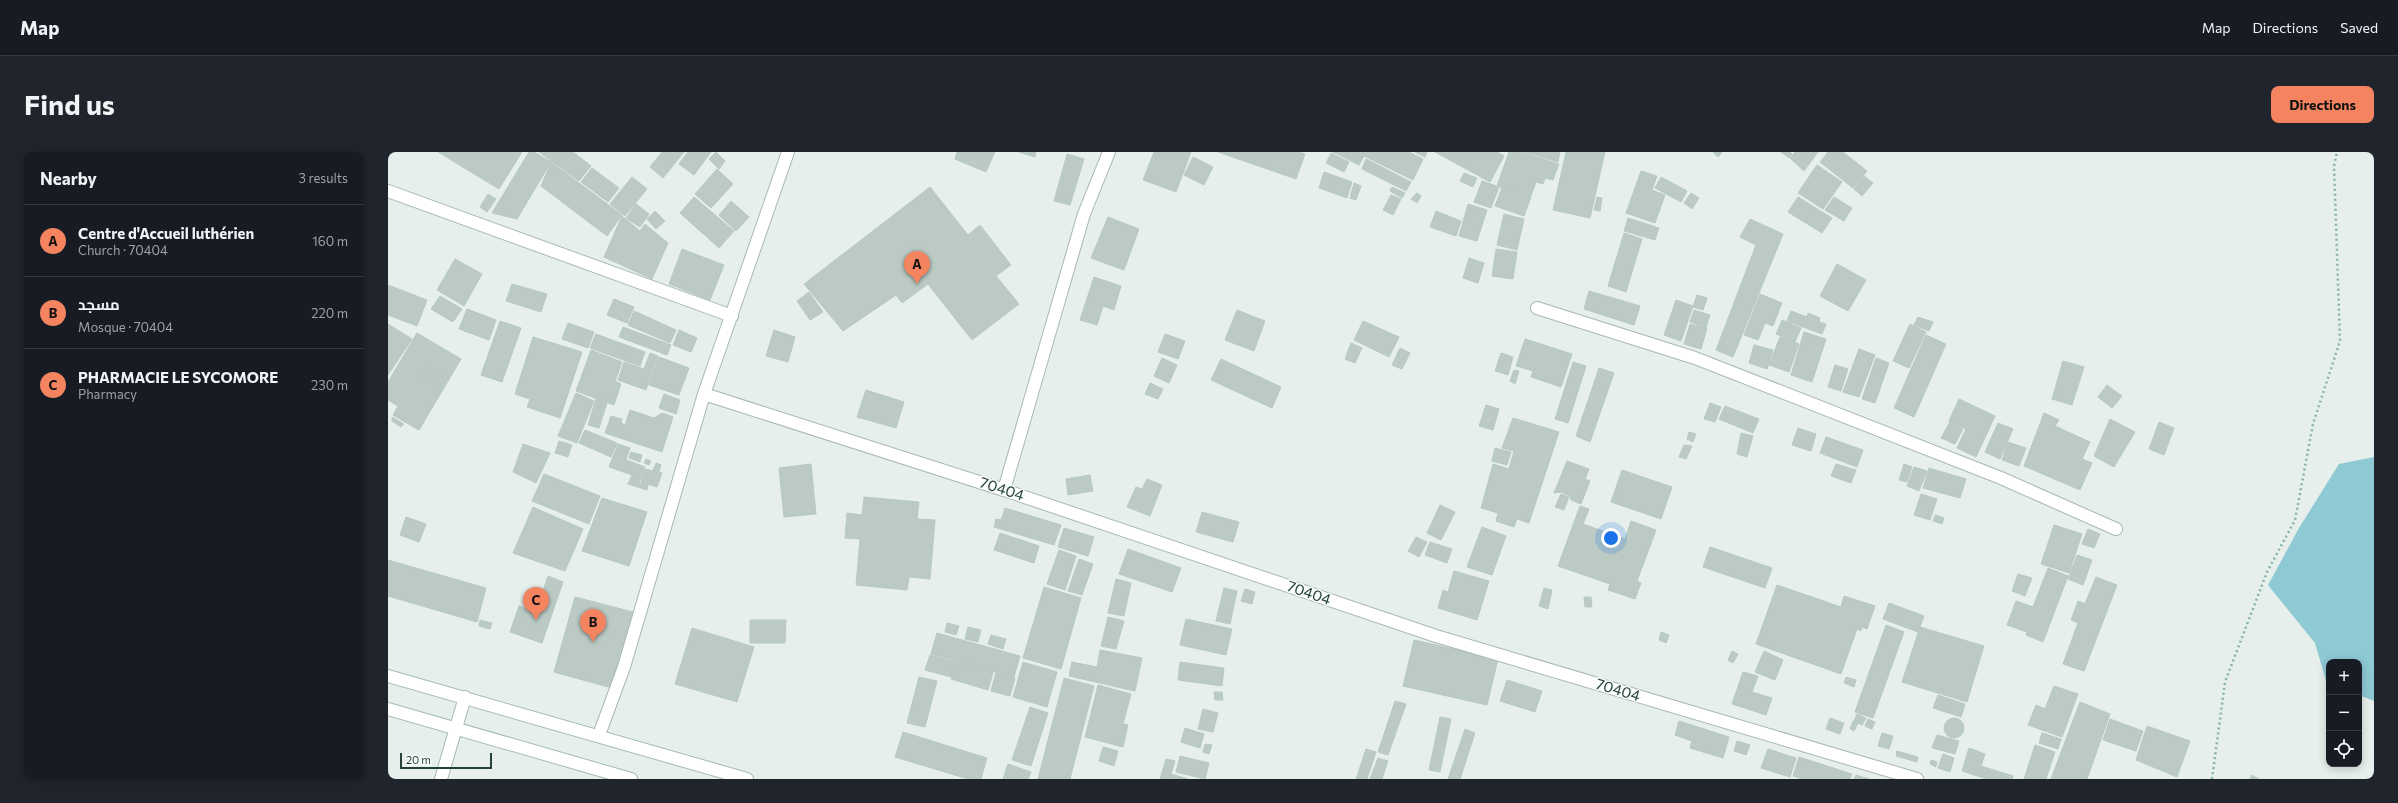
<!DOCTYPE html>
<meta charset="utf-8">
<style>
body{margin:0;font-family:Commissioner,Cairo,sans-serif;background:#20242c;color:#f1f3f6}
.controls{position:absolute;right:12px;bottom:12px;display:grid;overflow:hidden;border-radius:8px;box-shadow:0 2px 10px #0003}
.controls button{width:36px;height:36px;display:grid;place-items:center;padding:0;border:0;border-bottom:1px solid #363941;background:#171b24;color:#f1f3f6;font:20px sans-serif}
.scale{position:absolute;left:12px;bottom:10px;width:92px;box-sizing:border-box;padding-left:4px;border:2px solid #24423a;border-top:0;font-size:11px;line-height:14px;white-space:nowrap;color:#24423a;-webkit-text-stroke:3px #f7fbf9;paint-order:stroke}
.you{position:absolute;left:1223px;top:386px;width:14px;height:14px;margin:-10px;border:3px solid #fff;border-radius:50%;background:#1a73e8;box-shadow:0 0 0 6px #1a73e833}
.badge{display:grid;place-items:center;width:26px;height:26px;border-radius:50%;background:#f4845f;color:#111;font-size:13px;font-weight:700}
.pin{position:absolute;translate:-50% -33px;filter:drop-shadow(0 1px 2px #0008)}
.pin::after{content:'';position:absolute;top:21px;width:14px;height:12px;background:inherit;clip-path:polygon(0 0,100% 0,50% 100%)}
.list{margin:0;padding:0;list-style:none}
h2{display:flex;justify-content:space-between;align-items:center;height:52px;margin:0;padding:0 16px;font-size:17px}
h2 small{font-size:13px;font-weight:400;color:#9ea1a6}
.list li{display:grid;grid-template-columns:26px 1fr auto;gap:12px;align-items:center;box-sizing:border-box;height:72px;padding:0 16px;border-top:1px solid #363941}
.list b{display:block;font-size:15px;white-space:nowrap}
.list p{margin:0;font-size:13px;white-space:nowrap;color:#9ea1a6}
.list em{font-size:13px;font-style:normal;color:#9ea1a6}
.icon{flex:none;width:22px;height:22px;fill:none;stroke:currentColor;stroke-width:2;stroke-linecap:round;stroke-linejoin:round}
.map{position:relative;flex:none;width:1986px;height:627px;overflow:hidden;border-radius:8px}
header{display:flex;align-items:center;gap:24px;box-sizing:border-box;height:56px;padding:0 20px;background:#171b24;border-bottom:1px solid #363941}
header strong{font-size:19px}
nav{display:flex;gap:22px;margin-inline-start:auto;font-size:14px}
.intro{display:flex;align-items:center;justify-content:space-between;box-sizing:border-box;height:96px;padding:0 24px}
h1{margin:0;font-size:28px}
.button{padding:10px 18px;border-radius:8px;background:#f4845f;color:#111;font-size:14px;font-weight:700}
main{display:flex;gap:24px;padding:0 24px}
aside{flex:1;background:#171b24;border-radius:8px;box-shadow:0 2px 10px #0003}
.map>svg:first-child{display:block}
.water{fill:#8ec9d4}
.building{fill:#bbcac4;stroke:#b8c9c2;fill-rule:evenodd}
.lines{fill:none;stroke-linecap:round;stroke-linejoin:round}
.minor-casing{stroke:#a8b8b2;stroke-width:14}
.secondary-casing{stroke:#a4bbb3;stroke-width:14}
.path{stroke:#86b3a5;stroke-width:2.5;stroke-dasharray:2 3;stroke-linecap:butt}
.minor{stroke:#fff;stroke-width:12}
.secondary{stroke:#fff;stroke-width:12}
.labels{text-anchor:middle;stroke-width:3;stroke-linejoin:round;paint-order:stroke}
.street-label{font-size:15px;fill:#24423a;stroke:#f7fbf9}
</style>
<header>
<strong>Map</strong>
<nav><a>Map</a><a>Directions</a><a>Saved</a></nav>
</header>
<div class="intro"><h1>Find us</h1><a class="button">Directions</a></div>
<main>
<aside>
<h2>Nearby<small>3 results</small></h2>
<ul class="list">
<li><span class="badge">A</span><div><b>Centre d'Accueil luthérien</b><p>Church · 70404</p></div><em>160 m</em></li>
<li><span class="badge">B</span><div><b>مسجد</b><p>Mosque · 70404</p></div><em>220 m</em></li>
<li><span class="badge">C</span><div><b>PHARMACIE LE SYCOMORE</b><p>Pharmacy</p></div><em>230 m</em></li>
</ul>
</aside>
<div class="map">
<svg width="1986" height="627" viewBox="0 0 1986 627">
<rect width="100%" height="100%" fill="#e6efeb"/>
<path class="water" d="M1986,305V549L1971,543V510H1941V533L1939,532L1927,491L1880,433L1911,376L1951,312Z"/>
<path class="building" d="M50,0H134L111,37Z
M141,0H146L163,10L129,67L104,61Z
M151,0H185L203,14L191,29Z
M274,0H296L275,26L262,15Z
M300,0H323L306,23L291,12Z
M328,0L337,9L331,17L321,7Z
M569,0H607L598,20L567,7Z
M631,0H648L647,5Z
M766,0H803L788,40L755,28Z
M830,0H911L917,2L908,27Z
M945,0H1021L1035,7L1025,28L976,4L971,13Z
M1027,0H1039L1037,5Z
M1047,0H1109L1116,4L1102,30Z
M1121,0H1133L1171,12L1165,28L1157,26L1155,32L1148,30L1143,44L1109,34Z
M1137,0H1172L1170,10Z
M1178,0H1217L1202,66L1165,58Z
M1325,0H1334L1330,5Z
M1393,0H1402L1404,2L1401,6Z
M1407,0H1430L1416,19L1402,6Z
M1440,0H1455L1479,19L1465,36L1432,10Z
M943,1L961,10L956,20L938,11Z
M679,2L696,7L682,53L666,49Z
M805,5L825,15L816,33L796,23Z
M978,7L1023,30L1018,39L974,17Z
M163,10L234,63L219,84L153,34Z
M1429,13L1454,30L1435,57L1410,41Z
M204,16L231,36L220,50L193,30Z
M329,17L345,32L323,56L307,42Z
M1253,19L1269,24L1264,38L1277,43L1267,71L1238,61Z
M936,20L964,30L959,46L931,36Z
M1076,21L1089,26L1085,35L1072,29Z
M1476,24L1485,31L1474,44L1466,37Z
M244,25L259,37L237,64L222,52Z
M1273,25L1299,39L1293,50L1267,36Z
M1094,29L1111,35L1103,56L1086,50Z
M966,31L973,34L968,48L962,46Z
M542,35L580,83L592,73L623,113L608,124L631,152L584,188L540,132L514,151L508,143L455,179L416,132Z
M1004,35L1017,41L1014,46L1002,39Z
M1114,36L1143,45L1136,64L1107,54Z
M1029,41L1033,44L1029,51L1023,47Z
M1303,41L1311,46L1304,57L1296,51Z
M100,42L108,47L99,60L92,55Z
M1003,43L1013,47L1005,63L995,58Z
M306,45L346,79L331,96L292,61Z
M1209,45L1214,46L1212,59L1206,58Z
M1410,45L1444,66L1434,81L1400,60Z
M1446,45L1464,56L1456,69L1437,58Z
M343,49L361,65L348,79L331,63Z
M248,52L261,62L252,75L238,66Z
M1080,52L1099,58L1089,89L1071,84Z
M267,59L277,69L268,77L259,67Z
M1048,59L1073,69L1068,84L1042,75Z
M1116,62L1136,67L1129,98L1109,93Z
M234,64L252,79L257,72L280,91L264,127L216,105Z
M720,65L751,77L736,118L703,106Z
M1240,66L1271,76L1267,88L1236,79Z
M1362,67L1395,82L1345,205L1328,198L1368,93L1352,85Z
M1236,81L1254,87L1238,140L1220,134Z
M294,97L336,113L322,148L281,132Z
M1108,97L1129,100L1125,127L1104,124Z
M1081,106L1096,111L1090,131L1075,126Z
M67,107L94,122L76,154L49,138Z
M1449,112L1478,128L1460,159L1432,144Z
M706,125L733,134L726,158L715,154L709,173L692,168Z
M124,132L159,142L153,160L118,149Z
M0,133L39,148L29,174L0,163Z
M1201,139L1252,154L1246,173L1196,157Z
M421,140L435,160L422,168L409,149Z
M1372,142L1394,151L1385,174L1377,171L1370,188L1356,183Z
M1309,143L1319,146L1315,158L1305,155Z
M52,144L74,157L65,170L43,157Z
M226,147L246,155L239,171L219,163Z
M1288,148L1305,154L1293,189L1276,183Z
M79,157L108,168L101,188L71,177Z
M849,158L877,169L866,199L837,188Z
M1306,158L1322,163L1318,175L1302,170Z
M246,159L288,178L282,191L240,173Z
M1403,159L1419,165L1420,161L1432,166L1431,170L1438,172L1434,182L1399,169Z
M1530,165L1545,170L1541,179L1526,173Z
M1394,168L1413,176L1407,190L1388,182Z
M112,169L133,176L114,230L93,223Z
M975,169L1011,185L1001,205L966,188Z
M180,171L206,180L200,196L174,187Z
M0,172L24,187L0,223Z
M1302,172L1319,176L1313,197L1296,192Z
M1522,172L1538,180L1521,216L1505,209Z
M235,175L283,193L279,203L231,185Z
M291,178L309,186L303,200L285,193Z
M386,178L407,185L400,210L378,204Z
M1416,180L1438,187L1424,230L1403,223Z
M29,181L73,207L31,278L5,263L10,254L0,248V230ZM37,216L56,226L53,233L33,223Z
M208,182L257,200L252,214L202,196Z
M777,182L797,189L790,207L770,200Z
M1538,183L1558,192L1526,265L1506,256Z
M145,185L194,200L172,266L139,255L142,247L127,242Z
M1392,185L1411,192L1401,220L1381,213Z
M1137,187L1184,202L1173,235L1143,225L1145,219L1128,214Z
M963,191L974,196L967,211L957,207Z
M1366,193L1385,198L1379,217L1361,211Z
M1012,196L1022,201L1014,217L1004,213Z
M1471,197L1487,203L1471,245L1455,240Z
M203,198L234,210L227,229L233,232L226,253L188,239Z
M262,201L270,204L258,238L230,228L236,210L256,217Z
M1113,201L1125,205L1120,223L1107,219Z
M271,205L301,216L291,243L261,233Z
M774,206L789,213L781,231L766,224Z
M1488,206L1501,211L1487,251L1474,247Z
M833,207L893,235L884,256L823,228Z
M1675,209L1696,215L1684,253L1664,247Z
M1185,210L1198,214L1180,271L1167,267Z
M1447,213L1460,217L1453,239L1440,235Z
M37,216L56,226L53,233L33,223Z
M1211,216L1226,221L1202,290L1188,284Z
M1126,218L1131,219L1127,232L1122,229Z
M762,231L775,237L770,247L757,242Z
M1719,233L1734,244L1724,256L1710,245Z
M478,238L516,250L508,276L469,265Z
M188,241L206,249L189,291L170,284Z
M276,242L292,248L288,262L271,256Z
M208,247L219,251L211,276L200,273Z
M1571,247L1607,264L1588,305L1569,296L1578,277L1561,269Z
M1322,251L1333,255L1327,270L1316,267Z
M1098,253L1111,257L1105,278L1091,274Z
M1337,254L1371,267L1365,281L1331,267Z
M242,258L266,266L274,261L285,265L274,300L217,281L223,264L234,267L233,271L237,273Z
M1656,261L1671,268L1667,274L1702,290L1694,307L1704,311L1692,338L1636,314Z
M4,265L16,272L13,275L4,269Z
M1125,266L1171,280L1141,371L1129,367L1126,375L1108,369L1110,361L1093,356L1105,312L1121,317L1126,299L1114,296Z
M1722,267L1747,280L1726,315L1706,304Z
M1562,270L1575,277L1567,292L1553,286Z
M1771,270L1786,276L1776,303L1761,297Z
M1610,271L1625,277L1612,307L1597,300Z
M1410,276L1428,282L1423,299L1404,293Z
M197,278L229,291L223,305L191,291Z
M1301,280L1308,282L1305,290L1299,287Z
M1353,281L1365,284L1359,305L1349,302Z
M1438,285L1475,298L1469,315L1432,301Z
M171,289L184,293L180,305L167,301Z
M1620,290L1638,296L1631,314L1614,308Z
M135,292L162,301L148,331L125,320Z
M230,292L242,296L238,308L257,315L251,331L260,333L259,338L240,332L244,323L221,315Z
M1296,293L1304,294L1298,307L1291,305Z
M1107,296L1123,300L1119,313L1104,309Z
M243,300L254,303L252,310L241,306Z
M258,307L263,309L261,313L256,311Z
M1179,309L1201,317L1197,327L1202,329L1193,352L1183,348L1182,344L1173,340L1166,341Z
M268,311L273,313L271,320L274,321L269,335L253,330L257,317L265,319Z
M423,312L428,362L396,365L391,316Z
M1448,312L1468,318L1463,331L1443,324Z
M1516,312L1524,315L1519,330L1511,328Z
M1526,315L1539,319L1531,339L1519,334Z
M1541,316L1578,327L1572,346L1535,336Z
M1234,318L1284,335L1273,367L1223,350Z
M156,322L212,344L201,372L144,349Z
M702,323L705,339L680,343L678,327Z
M759,327L774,333L762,364L739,355L748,335L754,337Z
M1173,342L1181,345L1176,358L1167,355Z
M1533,342L1549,347L1542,368L1526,363Z
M476,345L531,350L529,367L547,368L542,427L521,425L519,438L468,433L472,387L457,386L459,361L474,363Z
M214,346L259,360L241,414L194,399Z
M1052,353L1067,360L1053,388L1039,381Z
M1192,354L1201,357L1195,372L1237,387L1243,369L1268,378L1249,429L1253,431L1247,447L1220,438L1222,432L1170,414Z
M145,355L195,377L177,419L125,401Z
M617,356L673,373L666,393L606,375L608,367L613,368Z
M814,360L851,370L845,390L808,380Z
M1547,363L1556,366L1554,372L1545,369Z
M18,365L38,372L31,390L12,383Z
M1666,373L1694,382L1681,421L1653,412Z
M1094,375L1118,384L1104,423L1079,415Z
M676,376L706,385L700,404L670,395Z
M1700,377L1712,382L1706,396L1694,392Z
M612,381L651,394L646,411L606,398Z
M1028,385L1039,390L1031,405L1020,399Z
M1042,390L1064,397L1059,411L1037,403Z
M1322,395L1384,416L1377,436L1315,415Z
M740,397L793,416L784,440L731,422Z
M671,398L688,404L677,438L659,432Z
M1689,403L1704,408L1695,433L1680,427Z
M691,407L705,412L694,443L680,439Z
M0,408L98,436L89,470L0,444Z
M1660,416L1680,424L1655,490L1638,483L1639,480L1619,473L1628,449L1645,455Z
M1066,419L1101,429L1089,468L1050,456L1055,438L1060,440Z
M1630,422L1644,426L1637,444L1624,439Z
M160,424L175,430L154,491L122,480L131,454L148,460Z
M1708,425L1729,433L1696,519L1675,512L1690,471L1683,468L1690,449L1697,452Z
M728,427L743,431L736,464L720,461Z
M1389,433L1453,455L1456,444L1487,454L1479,477L1474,475L1473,479L1469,477L1453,522L1368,492Z
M656,435L693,446L673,517L635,506Z
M836,436L849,439L842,472L828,469Z
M1156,436L1164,438L1160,457L1151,454Z
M857,437L867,440L864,452L853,449Z
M187,445L245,460L224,536L166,520Z
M1196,445H1203L1204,455H1197Z
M1501,451L1536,464L1530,480L1495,467Z
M720,465L736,469L728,497L713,494Z
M798,467L844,477L838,503L792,493Z
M92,468L104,471L102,477L91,474Z
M362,468H398L397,491H362Z
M559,471L571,474L568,483L557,480Z
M1498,473L1516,480L1485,566L1467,560Z
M580,475L593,478L590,490L577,487Z
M1532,475L1596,494L1579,550L1514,530Z
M304,476L366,495L349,550L287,532Z
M1273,480L1281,483L1278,491L1271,488Z
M549,481L632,504L626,525L543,502Z
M603,483L618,487L615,497L600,492Z
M1026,488L1110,507L1099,553L1015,534Z
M712,498L754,506L747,539L681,524L684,510L709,515Z
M1344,499L1350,502L1345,511L1340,508Z
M1376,499L1395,508L1387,528L1367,520Z
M542,503L567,510L563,525L537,518Z
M568,509L605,520L600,538L563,527Z
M635,510L669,520L659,555L625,545Z
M792,510L836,516L834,534L790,528Z
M608,520L627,526L622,544L603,539Z
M1355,520L1370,524L1364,540L1384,546L1378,563L1344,552Z
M531,525L549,529L537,575L519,571Z
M1458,525L1468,528L1466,535L1456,531Z
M676,526L706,534L682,627H650Z
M1119,528L1154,539L1147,560L1112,549Z
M710,533L743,542L735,572L740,573L735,595L697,585Z
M1666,534L1690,542L1674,585L1640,573L1648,553L1657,557Z
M826,540H834L835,548H827Z
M1550,543L1577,552L1573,565L1545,556Z
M1007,549L1018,552L1000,603L990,600Z
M1692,550L1722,562L1699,627H1663Z
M642,555L660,561L643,614L624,608Z
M815,557L830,561L825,580L810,577Z
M1469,562L1478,566L1474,573L1466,569Z
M1052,565L1063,567L1052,620L1041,618Z
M1442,566L1456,571L1452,582L1438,577Z
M1556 576a10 10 0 1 1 20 0a10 10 0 1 1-20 0Z
M1480,567L1487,570L1484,577L1477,574Z
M1722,567L1755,579L1748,599L1715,588Z
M1291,569L1341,585L1335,606L1302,596L1304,589L1287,583Z
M1465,569L1470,571L1466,579L1462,577Z
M1759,574L1802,589L1789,625L1748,608Z
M797,576L816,582L812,596L793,590Z
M1077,577L1087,581L1072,627H1060Z
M515,580L599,606L593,627H580L507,605Z
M1494,581L1505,584L1501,597L1490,594Z
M1654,581L1673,587L1670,597L1651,591Z
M1549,583L1571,589L1567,602L1544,596Z
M1349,589L1362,593L1358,603L1346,599Z
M817,592L824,593L821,602L815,600Z
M1647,593L1667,600L1658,627H1636Z
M715,595L730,599L726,614L711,609Z
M1581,596L1597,602L1593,614L1625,624L1624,627H1599L1574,619Z
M978,597L988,600L979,627H968Z
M1380,597L1408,606L1402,625L1373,616Z
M1509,599L1530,605L1529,610L1508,604Z
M1555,602L1566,606L1562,620L1550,616Z
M792,604L821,611L817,627L788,620Z
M1411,605L1464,622L1462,627H1414L1405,624Z
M990,606L1000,609L994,627H982Z
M778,607L787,609L783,622L800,627H772Z
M1543,608L1549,610L1548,615L1542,612Z
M620,612L643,620L640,627H615Z
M1468,623L1481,627H1466Z
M1864,623L1871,627H1862Z"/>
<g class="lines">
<defs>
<path id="minor" d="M0,39L344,164
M1149,156L1307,206L1613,326L1728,377
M316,242L616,338L1048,484L1529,627
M616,338L696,62L721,0
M211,583L236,515L316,242L400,0
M53,627L77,545"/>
<path id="secondary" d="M0,524L359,627
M0,557L243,627"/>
</defs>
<use href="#minor" class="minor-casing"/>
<use href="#secondary" class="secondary-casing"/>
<path class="path" d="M1824,627L1837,530L1879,420L1907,368L1925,272L1952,189L1946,14L1949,0"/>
<use href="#minor" class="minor"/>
<use href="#secondary" class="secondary"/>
</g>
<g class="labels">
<g class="street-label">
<text transform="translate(614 337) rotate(18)" y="5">70404</text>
<text transform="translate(921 441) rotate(19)" y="5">70404</text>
<text transform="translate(1230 538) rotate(17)" y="5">70404</text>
</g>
</g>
</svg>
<div class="controls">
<button>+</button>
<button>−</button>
<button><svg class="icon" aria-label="locate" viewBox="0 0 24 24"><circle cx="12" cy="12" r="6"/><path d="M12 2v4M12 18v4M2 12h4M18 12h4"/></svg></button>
</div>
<div class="scale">20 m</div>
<div class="you"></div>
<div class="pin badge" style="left:529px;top:132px">A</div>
<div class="pin badge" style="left:205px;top:490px">B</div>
<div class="pin badge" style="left:148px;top:468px">C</div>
</div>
</main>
